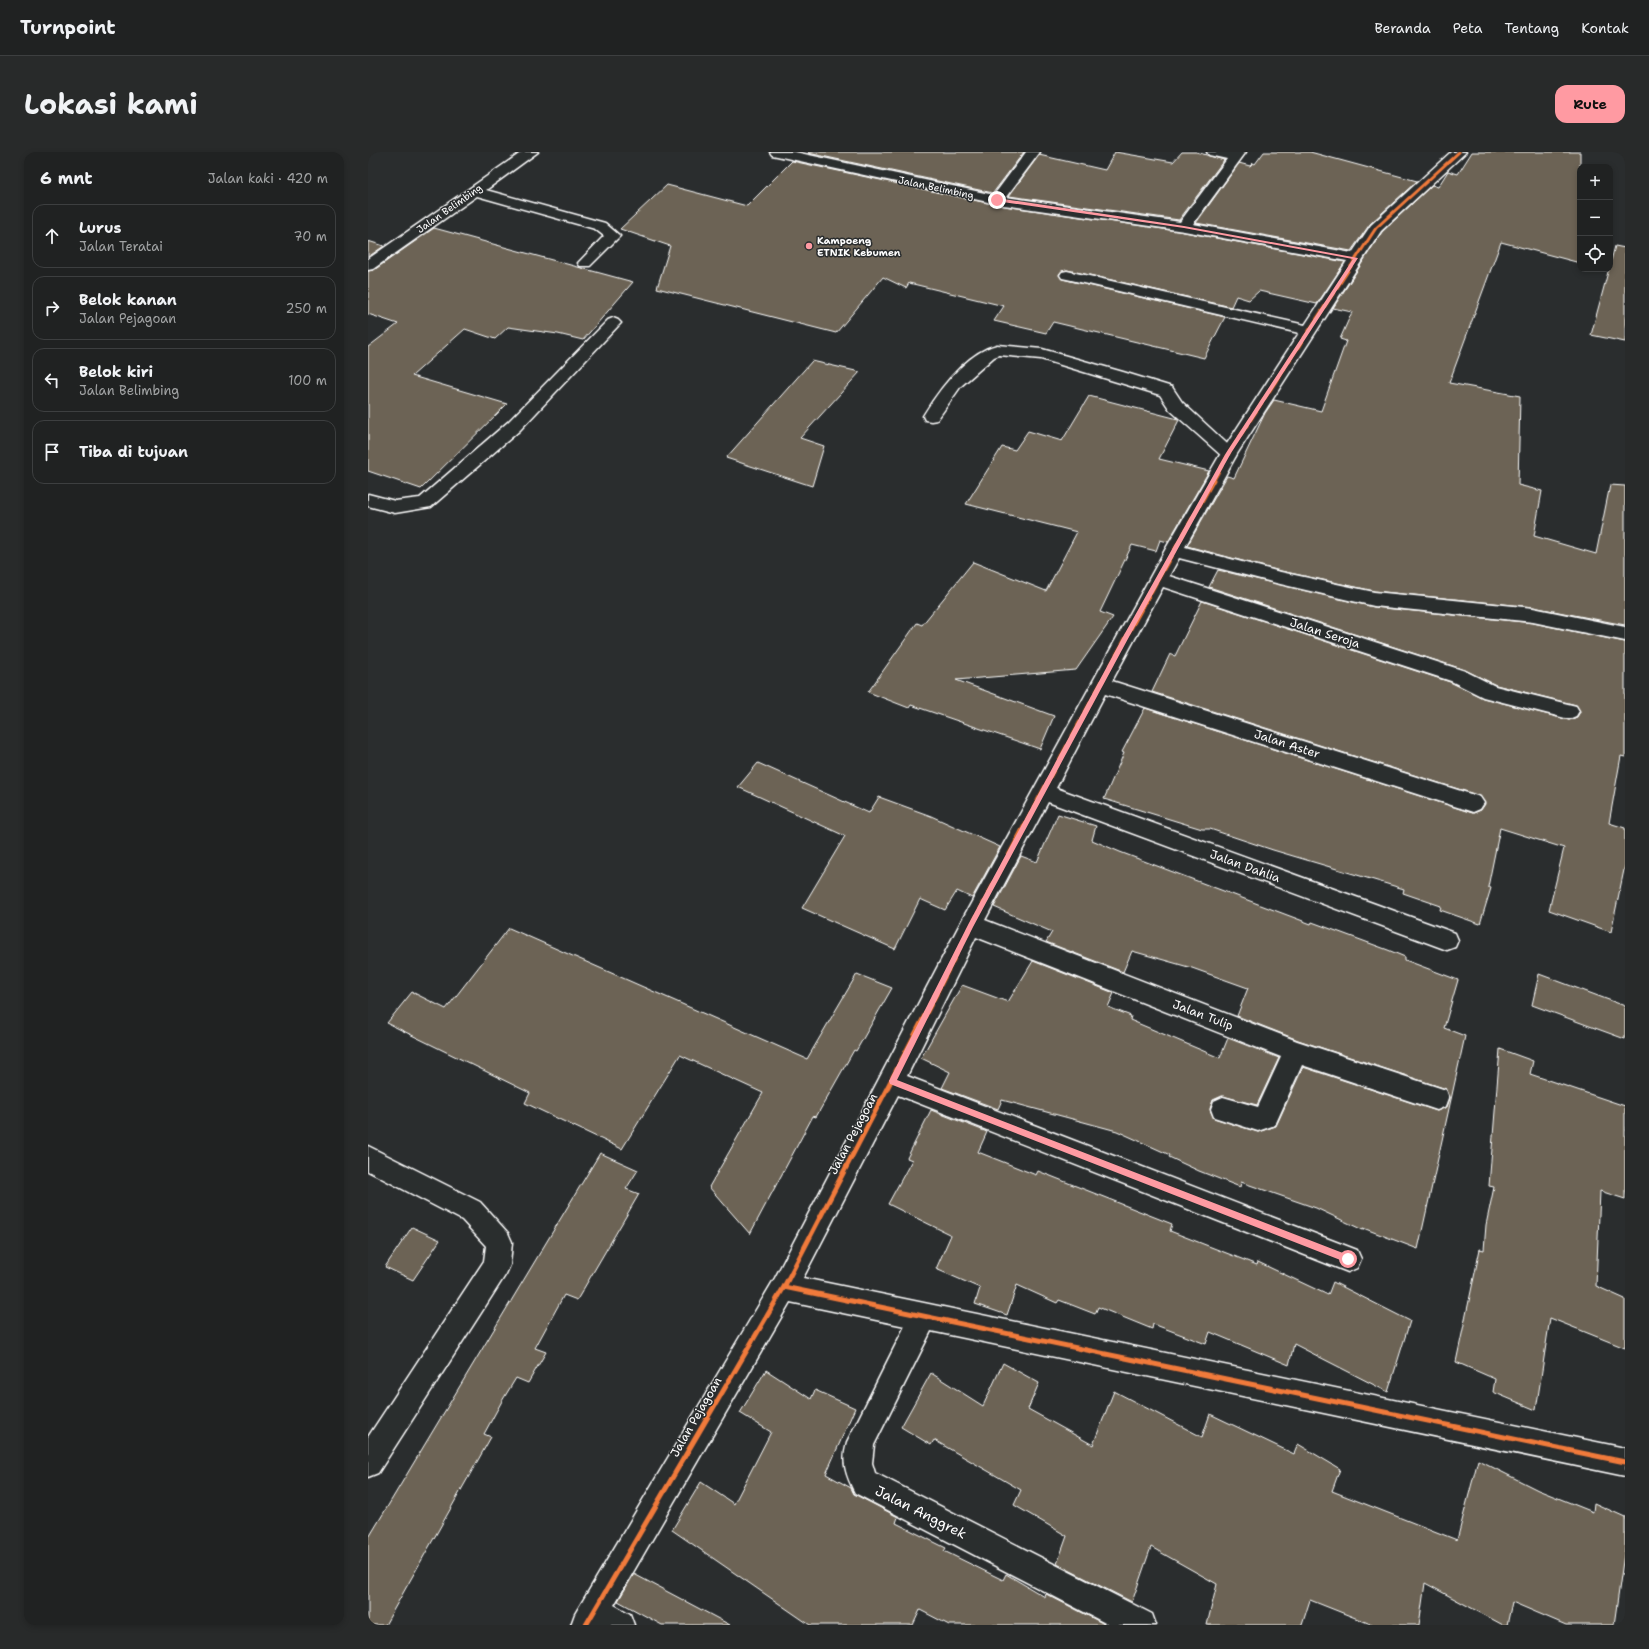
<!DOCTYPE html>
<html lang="id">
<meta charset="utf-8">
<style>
body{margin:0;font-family:"Shantell Sans",sans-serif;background:#282a2a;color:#f1f3f6}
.controls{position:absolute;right:12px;top:12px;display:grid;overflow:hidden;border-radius:8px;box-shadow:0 2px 6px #0003}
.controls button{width:36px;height:36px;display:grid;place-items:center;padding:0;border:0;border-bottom:1px solid #3d3f40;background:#202222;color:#f1f3f6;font:20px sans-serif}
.stop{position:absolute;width:12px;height:12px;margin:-9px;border:3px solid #ff9aa2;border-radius:50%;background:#fff}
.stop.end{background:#ff9aa2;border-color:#fff;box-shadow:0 1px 4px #0008}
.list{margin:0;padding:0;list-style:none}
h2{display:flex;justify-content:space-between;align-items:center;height:52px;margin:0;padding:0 16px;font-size:17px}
h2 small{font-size:13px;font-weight:400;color:#a2a4a5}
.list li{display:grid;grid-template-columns:26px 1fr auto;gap:12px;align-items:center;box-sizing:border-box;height:64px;margin:0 8px 8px;padding:0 8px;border:1px solid #3d3f40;border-radius:12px}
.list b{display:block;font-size:15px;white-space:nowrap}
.list p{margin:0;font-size:13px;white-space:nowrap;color:#a2a4a5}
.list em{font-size:13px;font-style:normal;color:#a2a4a5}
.icon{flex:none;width:22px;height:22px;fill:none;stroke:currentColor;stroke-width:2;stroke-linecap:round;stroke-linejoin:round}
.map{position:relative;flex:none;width:1257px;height:1473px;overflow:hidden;border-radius:12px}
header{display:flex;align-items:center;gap:24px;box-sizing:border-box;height:56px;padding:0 20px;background:#202222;border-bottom:1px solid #3d3f40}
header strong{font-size:19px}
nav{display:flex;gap:22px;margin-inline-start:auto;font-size:14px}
.intro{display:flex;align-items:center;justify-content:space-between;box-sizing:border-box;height:96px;padding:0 24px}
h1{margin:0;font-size:28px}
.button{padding:10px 18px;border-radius:12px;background:#ff9aa2;color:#111;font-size:14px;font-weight:700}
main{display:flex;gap:24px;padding:0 24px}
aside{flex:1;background:#202222;border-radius:12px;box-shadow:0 2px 6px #0003}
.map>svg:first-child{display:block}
.building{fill:#6c6454;stroke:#fff}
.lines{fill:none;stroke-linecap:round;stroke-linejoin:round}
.service-casing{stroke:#fff;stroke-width:3}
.minor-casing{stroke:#fff;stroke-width:3}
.service{fill:#2a2d2e;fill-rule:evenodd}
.minor{fill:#2a2d2e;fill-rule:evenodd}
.cycleway-far2-casing{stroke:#2a2d2e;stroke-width:4.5}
.cycleway-far1-casing{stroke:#2a2d2e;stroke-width:6}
.cycleway-casing{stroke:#2a2d2e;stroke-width:8}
.cycleway-far2{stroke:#f17a3a;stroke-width:3}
.cycleway-far1{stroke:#f17a3a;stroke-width:3.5}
.cycleway{stroke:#f17a3a;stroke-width:5}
.route{fill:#ff9aa2}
.poi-dot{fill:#ff9aa2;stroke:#2a2d2e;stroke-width:1.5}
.labels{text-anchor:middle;stroke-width:3;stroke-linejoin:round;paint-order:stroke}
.far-street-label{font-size:10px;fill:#fff;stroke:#2a2d2e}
.far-poi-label{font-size:10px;font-weight:bold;fill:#fff;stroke:#2a2d2e;text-anchor:start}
.street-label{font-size:12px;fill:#fff;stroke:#2a2d2e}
.near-street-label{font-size:14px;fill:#fff;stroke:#2a2d2e}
</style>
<header>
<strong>Turnpoint</strong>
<nav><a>Beranda</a><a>Peta</a><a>Tentang</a><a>Kontak</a></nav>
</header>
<div class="intro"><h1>Lokasi kami</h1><a class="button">Rute</a></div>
<main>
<aside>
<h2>6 mnt<small>Jalan kaki · 420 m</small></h2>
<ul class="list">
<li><svg class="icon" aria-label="ahead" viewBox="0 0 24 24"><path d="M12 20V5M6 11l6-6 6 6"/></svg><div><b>Lurus</b><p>Jalan Teratai</p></div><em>70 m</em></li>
<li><svg class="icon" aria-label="right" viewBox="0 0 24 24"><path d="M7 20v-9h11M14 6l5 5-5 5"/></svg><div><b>Belok kanan</b><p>Jalan Pejagoan</p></div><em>250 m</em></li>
<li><svg class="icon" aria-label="left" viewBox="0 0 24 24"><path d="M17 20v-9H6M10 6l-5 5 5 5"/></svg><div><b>Belok kiri</b><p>Jalan Belimbing</p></div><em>100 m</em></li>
<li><svg class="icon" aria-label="arrive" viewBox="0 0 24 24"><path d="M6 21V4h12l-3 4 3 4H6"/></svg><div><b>Tiba di tujuan</b></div></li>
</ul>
</aside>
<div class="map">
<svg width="1257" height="1473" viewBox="0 0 1257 1473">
<rect width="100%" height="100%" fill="#2a2d2e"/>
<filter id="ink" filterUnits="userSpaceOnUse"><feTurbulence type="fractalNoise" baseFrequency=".025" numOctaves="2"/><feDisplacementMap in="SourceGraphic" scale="8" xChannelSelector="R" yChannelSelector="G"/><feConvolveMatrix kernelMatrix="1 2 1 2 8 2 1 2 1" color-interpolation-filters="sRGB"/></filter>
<g filter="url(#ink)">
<path class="building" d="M441,0H656L625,41L440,1Z
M747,0L805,10L814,0H828L856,8L811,68L641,44L671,3L737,18Z
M896,0H942L1049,29L1002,72L983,99L828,71L871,11L882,14L885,11L887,12Z
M1104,0H1212V111L1133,90L1081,231L1152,244L1150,333L1174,339L1166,384L1228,402L1242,333L1257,334V473L1165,455L1006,439L908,418L819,394L859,324L866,326L897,261L906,248L953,259L978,189L972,187L984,160L965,156L1014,80L1064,33L1070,35L1080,19L1090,22Z
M424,9L629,53L816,80L977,110L949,152L891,139L881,148L868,144L863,155L699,118L694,119L691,122L694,127L857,165L836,206L685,170L678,181L626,169L636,154L541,131L538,136L515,125L468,181L289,136L302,94L252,77L299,33L379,54Z
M66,76L265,130L215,188L190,182L140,175L127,187L97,177L44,224L139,252L53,337L0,319V195L30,172L0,162V119L6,118Z
M0,89L16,94L0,105Z
M1247,94L1257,96V190L1223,183Z
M444,209L492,220L432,286L456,294L444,334L358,306Z
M721,244L810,267L811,268L791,307L841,319L800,390L792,388L788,399L764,393L732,460L745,465L708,518L588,528L686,564L672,597L543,553L541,556L500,540L549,471L554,473L605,410L678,439L709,380L598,352L634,295L647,298L660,279L694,289Z
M850,418L1006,455L1165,471L1257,490V605L1253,604L1241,671L1257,676V713L1243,780L1181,758L1196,696L1132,676L1120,735L1123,736L1112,772L1072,758L1073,754L1035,741L1036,737L905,698L842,677H834L736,647L756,601L754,600L777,556L1105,661L1113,658L1117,652L1112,644L784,540L802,502L807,504L834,449L1082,530L1115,546L1201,568L1209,565L1212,560L1208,553L1128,533L1097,518L841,435Z
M390,611L501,661L511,645L563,664L632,695L604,746L589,739L577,758L552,747L527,797L434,756L477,684L370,635Z
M690,662L728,674L724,688L752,700L943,772L944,770L1020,798L1037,805V808L1090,828L1076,876L1097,884L1050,1097L995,1076V1078L948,1056L873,1030L872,1035L831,1019L801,1005L802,1003L749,979L634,948L630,957L574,936L582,920L553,906L594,833L640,850L665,809L746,841L740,855L763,864L762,868L852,906L860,886L911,906L889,953L854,944L845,948L842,958L846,966L890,980L908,974L935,915L1069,959L1079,955L1082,945L1078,937L930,888L869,864L880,836L824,816L764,799L755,820L678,790L684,780L626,755L653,704L669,710Z
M141,776L439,907L489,822L524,836L488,899L486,898L448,965L445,964L382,1082L341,1035L395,941L312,903L254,997L157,951L162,941L19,871L44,840L78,857Z
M1171,822L1257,854V887L1164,853Z
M1132,897L1165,909L1162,922L1257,954V1047L1232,1039L1228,1134L1257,1147V1196L1182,1166L1168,1258L1125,1240L1127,1227L1088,1210L1112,1097L1116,1098L1118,1073L1126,1035L1121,1034Z
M563,958L619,980L610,1000L668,1023L670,1019L804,1072L802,1079L889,1113L890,1110L960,1143L965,1130L1042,1169L1020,1240L926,1192L921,1213L842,1180L838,1192L785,1172L784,1177L730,1155L727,1162L691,1148L689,1151L649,1133L639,1163L607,1152L612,1136L568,1117L583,1083L520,1052L544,1008L539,1006Z
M232,1001L270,1018L258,1037L271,1042L209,1148L196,1143L167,1196L178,1200L160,1231L148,1226L134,1249L116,1282L123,1285L17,1473H0V1387Z
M44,1075L72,1088L45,1128L17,1115Z
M635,1211L671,1231L660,1257L725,1293L746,1239L834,1285L842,1262L926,1302L930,1292L972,1317L964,1339L1089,1388L1110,1308L1170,1338L1225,1360L1226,1351L1257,1365V1395L1246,1473H1198L1144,1450L1139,1473H1135L1057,1431L1051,1473H1005L942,1448L934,1473H839L849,1432L783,1395L764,1450L689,1412L699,1384L646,1353L653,1338L566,1288L563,1293L533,1275L563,1221L615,1254Z
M398,1218L443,1247L447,1238L487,1256L458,1322L483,1336L486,1342L530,1365L528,1371L578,1396L576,1399L635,1428L638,1422L677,1445L678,1442L738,1473H581L552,1458L545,1473H442L304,1378L333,1330L366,1352L403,1280L372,1261Z
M266,1422L362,1473H294L250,1449Z"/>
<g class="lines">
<defs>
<path id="service" d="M629,193L674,197L755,220L804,235L814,250L869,301L867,305L861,307L855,305L802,258L792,243L673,207L631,203L626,205L593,234L569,268L563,269L557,268L555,264C571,238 598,201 629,193Z"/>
<path id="minor" d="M154,0H170L118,38L237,71L252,84L222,114H212L210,111L236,84L227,77L109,44L5,117L0,118V107Z
M402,0H427L626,43L658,0H672L638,45L812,70L859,7L841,3L839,0H878L825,72L984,101L1003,73L1083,0H1098L1013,79L869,302L817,395L908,419L1006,440L1165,456L1257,475V489L1165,470L1006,454L908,431L811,406L801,424L1097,519L1127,534L1208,554L1211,559L1208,564L1201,567L1115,545L1083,529L795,435L744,529L1112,645L1116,651L1112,657L1105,660L737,542L688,636L1087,781L1090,788L1087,795L1079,798L680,650L617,768L929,889L1078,938L1081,946L1078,954L1069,958L934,913L907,973L890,979L846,965L843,957L846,949L855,945L890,955L913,905L608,785L539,924L989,1098L993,1107L989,1116L980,1120L530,943L435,1126L1257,1296V1324L563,1179L506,1293L504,1311L507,1321L784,1462L788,1473H741L487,1341C478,1323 473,1310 479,1290L537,1174L422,1150L246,1453L262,1462L266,1473H203L207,1462L407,1126L595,766L797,398L853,301L931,181L699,127L694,126L692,123L694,120L699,119L937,173L979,109L816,79L629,52L409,4L404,3Z
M245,166L250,168L253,171L250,174L152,278L63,355L27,361L0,354V342L27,349L52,346L140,270L240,168Z
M0,994L112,1050L140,1081L144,1090L142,1113L138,1122L10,1321L0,1325V1285L116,1109L118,1094L94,1068L0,1019Z"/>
</defs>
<use href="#service" class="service-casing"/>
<use href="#minor" class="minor-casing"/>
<use href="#service" class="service"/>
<use href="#minor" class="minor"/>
<defs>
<path id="cycleway-far2" d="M826,364L861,301L1008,76L1091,0"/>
<path id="cycleway-far1" d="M568,843C650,681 737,522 826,363"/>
<path id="cycleway" d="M416,1135L1257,1310
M218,1473L416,1135L568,842"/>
</defs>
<use href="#cycleway-far2" class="cycleway-far2-casing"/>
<use href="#cycleway-far1" class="cycleway-far1-casing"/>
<use href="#cycleway" class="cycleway-casing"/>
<use href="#cycleway-far2" class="cycleway-far2"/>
<use href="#cycleway-far1" class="cycleway-far1"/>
<use href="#cycleway" class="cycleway"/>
</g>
</g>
<path class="route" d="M629,46L816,74L990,106L863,301L762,483L605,775L529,928L980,1103L984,1107L980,1111L522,932L521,929L601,771L756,483L858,301L985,107L816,76L628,49Z"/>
<circle class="poi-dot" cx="441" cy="94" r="4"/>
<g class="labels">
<g class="far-street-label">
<text transform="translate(568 35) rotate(12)" y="4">Jalan Belimbing</text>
<text transform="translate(81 56) rotate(-35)" y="4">Jalan Belimbing</text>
</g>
<g class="far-poi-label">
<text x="449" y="92">Kampoeng<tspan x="449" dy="12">ETNIK Kebumen</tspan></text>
</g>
<g class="street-label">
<text transform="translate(957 481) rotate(18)" y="4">Jalan Seroja</text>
<text transform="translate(919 592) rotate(18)" y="4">Jalan Aster</text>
<text transform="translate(877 714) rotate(20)" y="4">Jalan Dahlia</text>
<text transform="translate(835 863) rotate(21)" y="4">Jalan Tulip</text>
<text transform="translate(485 982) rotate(-62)" y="4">Jalan Pejagoan</text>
<text transform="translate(328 1265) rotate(-60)" y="4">Jalan Pejagoan</text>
</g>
<g class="near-street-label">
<text transform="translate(553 1360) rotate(27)" y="5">Jalan Anggrek</text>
</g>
</g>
</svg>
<div class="controls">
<button>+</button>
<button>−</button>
<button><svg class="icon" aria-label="locate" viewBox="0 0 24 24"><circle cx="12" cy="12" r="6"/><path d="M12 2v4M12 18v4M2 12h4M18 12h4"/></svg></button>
</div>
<div class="stop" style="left:980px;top:1107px"></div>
<div class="stop end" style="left:629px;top:48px"></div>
</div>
</main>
